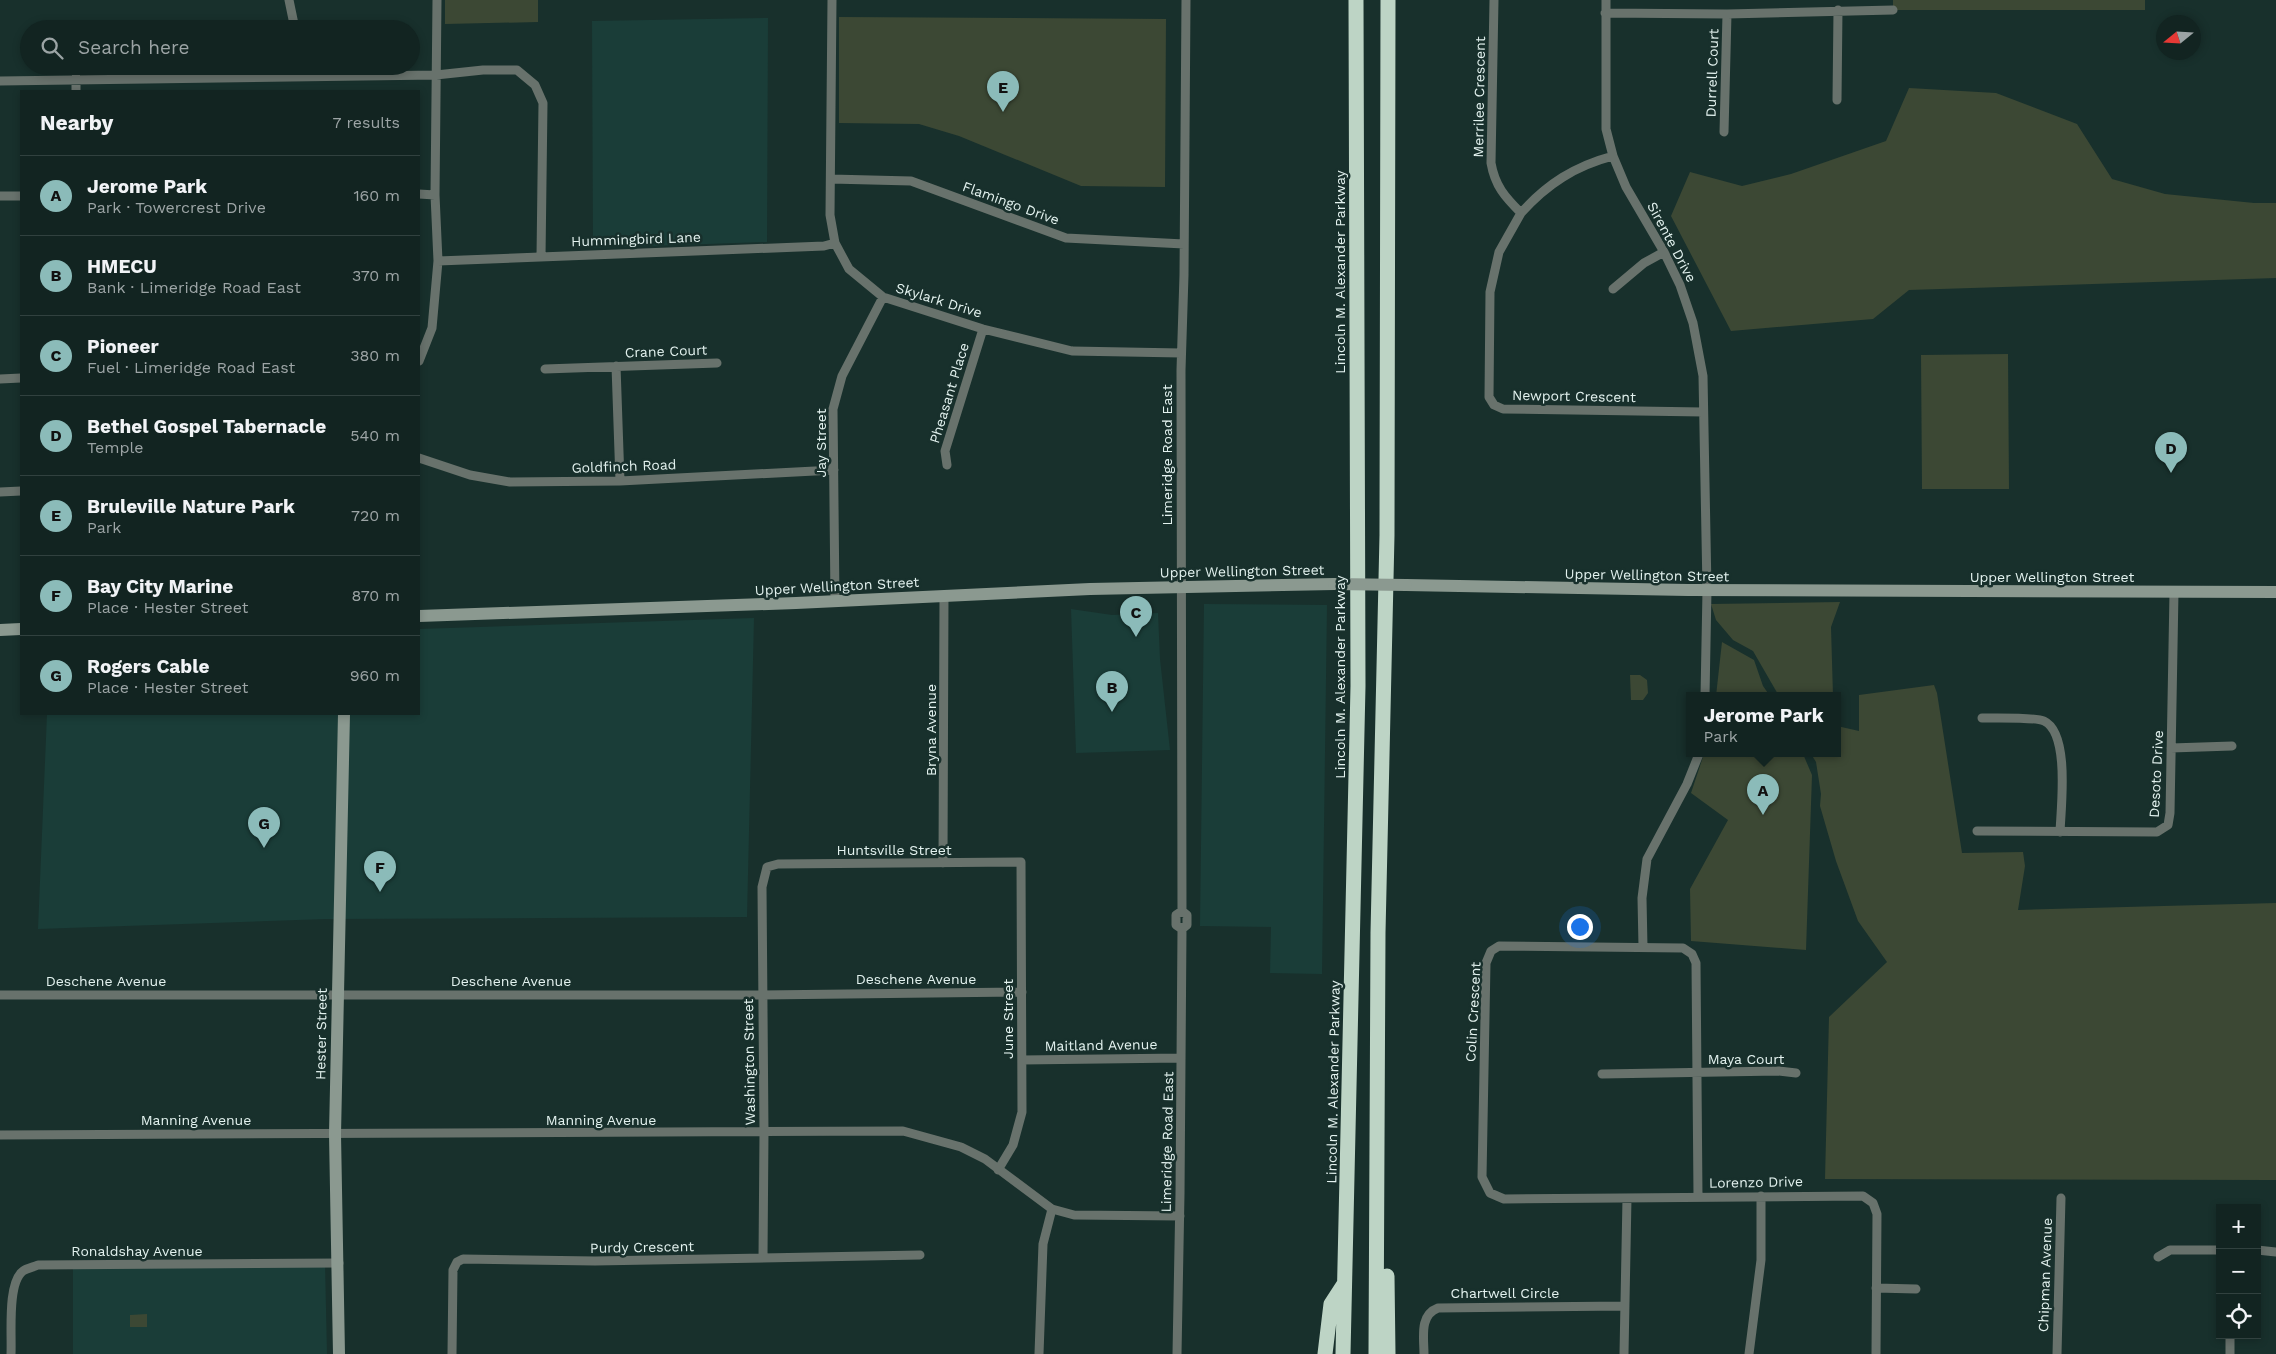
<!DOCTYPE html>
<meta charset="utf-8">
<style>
body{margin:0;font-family:"Work Sans",sans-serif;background:#1b2c2a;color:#f1f3f6}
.controls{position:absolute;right:15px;bottom:15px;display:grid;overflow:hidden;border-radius:0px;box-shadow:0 2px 8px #0003}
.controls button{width:45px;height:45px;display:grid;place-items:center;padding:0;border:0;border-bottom:1px solid #31413f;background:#122421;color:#f1f3f6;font:25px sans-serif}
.compass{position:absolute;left:2156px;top:15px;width:45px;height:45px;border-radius:50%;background:#122421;box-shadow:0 2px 8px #0003;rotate:252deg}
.you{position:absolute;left:1579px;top:926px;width:18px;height:18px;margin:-12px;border:4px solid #fff;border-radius:50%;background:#1a73e8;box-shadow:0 0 0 8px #1a73e833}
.badge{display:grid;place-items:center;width:32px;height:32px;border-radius:50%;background:#8bbbb9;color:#111;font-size:16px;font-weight:700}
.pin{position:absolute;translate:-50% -41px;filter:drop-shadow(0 1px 2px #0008)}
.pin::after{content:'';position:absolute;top:26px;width:18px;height:15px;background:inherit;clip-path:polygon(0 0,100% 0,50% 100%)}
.popup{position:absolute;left:1686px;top:692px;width:155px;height:65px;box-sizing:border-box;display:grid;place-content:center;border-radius:0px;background:#122421;filter:drop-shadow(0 1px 4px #0005);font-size:16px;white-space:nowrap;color:#9ca4a5}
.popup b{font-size:19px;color:#f1f3f6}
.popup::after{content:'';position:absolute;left:50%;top:100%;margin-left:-10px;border:10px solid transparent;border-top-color:#122421}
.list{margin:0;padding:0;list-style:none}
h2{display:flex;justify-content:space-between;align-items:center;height:65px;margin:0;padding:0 20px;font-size:21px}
h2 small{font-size:16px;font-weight:400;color:#9ca4a5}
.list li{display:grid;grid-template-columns:32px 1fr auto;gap:15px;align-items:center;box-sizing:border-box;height:80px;padding:0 20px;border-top:1px solid #31413f}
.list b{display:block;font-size:19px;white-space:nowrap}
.list p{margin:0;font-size:16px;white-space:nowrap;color:#9ca4a5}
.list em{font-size:16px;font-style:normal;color:#9ca4a5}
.icon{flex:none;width:28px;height:28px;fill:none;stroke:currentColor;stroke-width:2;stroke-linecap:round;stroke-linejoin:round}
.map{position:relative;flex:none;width:2276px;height:1354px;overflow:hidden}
.search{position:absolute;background:#122421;box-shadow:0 2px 8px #0003;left:20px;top:20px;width:400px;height:55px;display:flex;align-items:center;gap:12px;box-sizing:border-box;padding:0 18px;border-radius:28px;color:#9ca4a5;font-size:19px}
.panel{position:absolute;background:#122421;box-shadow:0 2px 8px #0003;left:20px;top:90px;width:400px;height:625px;border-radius:0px}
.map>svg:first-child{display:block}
.built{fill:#1a3d38}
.green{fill:#3c4834}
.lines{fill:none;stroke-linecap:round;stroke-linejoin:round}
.street{stroke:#68726c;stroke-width:9}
.secondary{stroke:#8b9990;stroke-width:12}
.highway{stroke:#bdd4c5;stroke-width:15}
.secondary-bridge{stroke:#8b9990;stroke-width:12}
.labels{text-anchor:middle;stroke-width:5;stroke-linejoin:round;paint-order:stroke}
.street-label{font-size:14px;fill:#e3f2ef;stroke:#18302c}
</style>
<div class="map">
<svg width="2276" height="1354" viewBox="0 0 2276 1354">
<rect width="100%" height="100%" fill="#18302c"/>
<path class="built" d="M768,18L767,242L593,248L592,21Z
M1204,604L1327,605L1322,974L1270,973L1271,927L1200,926Z
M1071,609L1112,615L1158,613L1160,659L1170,750L1076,753Z
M754,618L747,917L326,919L38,929L47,714H419V629Z
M73,1262L325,1263L327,1354H73Z"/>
<path class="green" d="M445,0H538V22L445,24Z
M1893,0H2145V10H1893Z
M839,17L1166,19L1165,187L1081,186L959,136L919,124L839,123Z
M1909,88L1996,93L2077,124L2112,179L2165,194L2254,203H2276V278L1909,290L1873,319L1731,331L1671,216L1690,172L1742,186L1791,174L1886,141Z
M2008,354L2009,489H1922L1921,355Z
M1840,602L1831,627L1833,696H1779L1753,651L1733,640L1716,620L1711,604Z
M1722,642L1754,660L1763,686L1770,696H1716Z
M1630,675H1640L1647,680L1648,693L1643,700H1631Z
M1934,685L1937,693L1962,853L2023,852L2025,866L2018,910L2276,903V1180L1825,1179L1829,1017L1887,962L1858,921L1836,861L1820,806L1821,794L1816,762L1811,754H1837V726L1859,731V695Z
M1704,754H1803L1812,775L1806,950L1691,941L1690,889L1728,820L1691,793Z
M147,1314V1327H130V1315Z"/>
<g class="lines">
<path class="street" d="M289,0L295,29
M832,0L830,215L835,243L849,269L883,297L983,329L1072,351L1181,353
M1494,0L1491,163C1495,186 1505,197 1521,213L1499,252L1490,292L1489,397L1494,405L1503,409L1703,412
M1606,0V129L1613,156L1626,187L1664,252L1680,285L1693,323L1703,376L1707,590L1705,696
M1605,13L1727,14L1893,10
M76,78V91
M0,81L436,75L483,70H517L535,85L543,103L541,257
M1837,100L1838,10
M1724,132L1727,14
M831,179L911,181L1066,238L1184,244
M419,194L435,195
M0,196H21
M1521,213C1547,184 1575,166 1613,156
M438,261L824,246L835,243
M1613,289L1644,263L1664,252
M419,361L432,328L438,261L435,195L437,0
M616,366L620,481
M545,369L717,363
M0,379L21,378
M419,458L470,475L510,482L620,481L834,470
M947,465L945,451L983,329
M0,492L21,491
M835,601L833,409L842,376L883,297
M1982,718C1995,718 2035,717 2044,721C2070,733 2061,807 2060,832
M2171,748L2232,746
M1977,831L2157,832L2168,825L2170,813L2174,592
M943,863L944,596
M1182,929L1176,925V915L1182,911
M1643,947L1642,898L1647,859L1687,784L1699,754
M0,995H762L1022,992
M1022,1060L1181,1058
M1602,1074L1779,1071L1796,1073
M0,1135L903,1131L961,1147L985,1159L1052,1209L1074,1215L1180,1216
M1698,1196L1696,963L1692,954L1683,948L1499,946L1491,951L1486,963L1482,1177L1490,1193L1504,1199L1863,1196L1873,1203L1877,1214L1876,1354
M2257,1250L2276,1252
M763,1257L764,1132L762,887L767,867L778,864L1021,862L1022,1112L1013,1145L998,1170
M2158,1257L2170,1250H2220
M1876,1288L1916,1289
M11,1354C12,1334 7,1283 23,1271C27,1268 34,1267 38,1265L339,1263
M452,1354L453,1270L457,1262L463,1259L595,1261L920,1255
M1039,1354L1043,1244L1052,1209
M1177,1354L1180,1194L1182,929L1187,925V915L1182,911L1181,370L1184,275L1186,0
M1424,1354C1424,1338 1419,1315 1438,1308L1625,1306
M1624,1354L1627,1198
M1749,1354L1761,1260V1196
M2057,1354L2061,1198
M2230,1354V1335"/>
<path class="secondary" d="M1406,585L1688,590L2276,592
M419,616L796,603L1090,589L1334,584
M0,630L21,629
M339,1354L335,1134L344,714"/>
<path class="highway" d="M1387,1276L1388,1354
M1325,1354L1331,1304L1344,1284
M1343,1354L1358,686L1356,0
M1376,1354L1378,933L1387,535L1388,0"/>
<path class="secondary-bridge" d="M1334,584L1406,585"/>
</g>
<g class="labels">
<g class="street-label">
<text transform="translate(1712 73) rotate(-88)" y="5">Durrell Court</text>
<text transform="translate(1479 97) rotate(-89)" y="5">Merrilee Crescent</text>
<text transform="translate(1011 203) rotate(20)" y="5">Flamingo Drive</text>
<text transform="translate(636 239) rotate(-2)" y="5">Hummingbird Lane</text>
<text transform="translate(1672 242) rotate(62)" y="5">Sirente Drive</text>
<text transform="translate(1340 272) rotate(-90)" y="5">Lincoln M. Alexander Parkway</text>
<text transform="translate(939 300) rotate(17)" y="5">Skylark Drive</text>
<text transform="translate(666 351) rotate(-2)" y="5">Crane Court</text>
<text transform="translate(949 393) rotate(-73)" y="5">Pheasant Place</text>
<text transform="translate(1574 396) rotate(1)" y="5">Newport Crescent</text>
<text transform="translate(821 443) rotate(-90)" y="5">Jay Street</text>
<text transform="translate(1167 455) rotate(-90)" y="5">Limeridge Road East</text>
<text transform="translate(624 466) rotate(-2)" y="5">Goldfinch Road</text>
<text transform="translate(1242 571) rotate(-1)" y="5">Upper Wellington Street</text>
<text transform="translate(1647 575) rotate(1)" y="5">Upper Wellington Street</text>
<text x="2052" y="582">Upper Wellington Street</text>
<text transform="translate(837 586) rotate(-3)" y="5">Upper Wellington Street</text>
<text transform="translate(1340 677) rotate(-90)" y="5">Lincoln M. Alexander Parkway</text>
<text transform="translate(931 730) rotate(-90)" y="5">Bryna Avenue</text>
<text transform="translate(2156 774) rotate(-87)" y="5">Desoto Drive</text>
<text x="894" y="855">Huntsville Street</text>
<text x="916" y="984">Deschene Avenue</text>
<text x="106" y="986">Deschene Avenue</text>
<text x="511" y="986">Deschene Avenue</text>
<text transform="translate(1473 1012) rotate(-87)" y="5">Colin Crescent</text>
<text transform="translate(1008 1019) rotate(-90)" y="5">June Street</text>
<text transform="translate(321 1034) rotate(-89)" y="5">Hester Street</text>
<text transform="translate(1101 1045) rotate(-1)" y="5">Maitland Avenue</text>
<text x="1746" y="1064">Maya Court</text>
<text transform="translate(749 1062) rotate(-91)" y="5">Washington Street</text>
<text transform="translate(1333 1082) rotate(-89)" y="5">Lincoln M. Alexander Parkway</text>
<text x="196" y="1125">Manning Avenue</text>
<text x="601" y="1125">Manning Avenue</text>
<text transform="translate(1167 1142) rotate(-89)" y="5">Limeridge Road East</text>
<text transform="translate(1756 1182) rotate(-1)" y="5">Lorenzo Drive</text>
<text transform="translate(642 1247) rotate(-1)" y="5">Purdy Crescent</text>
<text x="137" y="1256">Ronaldshay Avenue</text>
<text transform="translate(2045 1275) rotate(-88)" y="5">Chipman Avenue</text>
<text x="1505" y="1298">Chartwell Circle</text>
</g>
</g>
</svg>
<div class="controls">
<button>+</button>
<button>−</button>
<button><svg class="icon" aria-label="locate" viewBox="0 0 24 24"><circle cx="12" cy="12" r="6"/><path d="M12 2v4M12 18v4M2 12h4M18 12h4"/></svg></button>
</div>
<svg class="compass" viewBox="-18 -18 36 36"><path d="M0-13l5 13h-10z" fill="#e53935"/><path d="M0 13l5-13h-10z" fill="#9ca4a5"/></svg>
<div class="you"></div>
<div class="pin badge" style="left:1763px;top:815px">A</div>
<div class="popup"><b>Jerome Park</b>Park</div>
<div class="pin badge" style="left:1112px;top:712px">B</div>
<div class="pin badge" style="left:1136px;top:637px">C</div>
<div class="pin badge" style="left:2171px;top:473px">D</div>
<div class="pin badge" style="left:1003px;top:112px">E</div>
<div class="pin badge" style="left:380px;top:892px">F</div>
<div class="pin badge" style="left:264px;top:848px">G</div>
<div class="search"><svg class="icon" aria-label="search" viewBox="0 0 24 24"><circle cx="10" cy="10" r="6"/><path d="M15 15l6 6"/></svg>Search here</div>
<section class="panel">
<h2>Nearby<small>7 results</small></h2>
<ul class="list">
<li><span class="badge">A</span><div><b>Jerome Park</b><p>Park · Towercrest Drive</p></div><em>160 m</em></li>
<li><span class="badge">B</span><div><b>HMECU</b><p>Bank · Limeridge Road East</p></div><em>370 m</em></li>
<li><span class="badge">C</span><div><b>Pioneer</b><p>Fuel · Limeridge Road East</p></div><em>380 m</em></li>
<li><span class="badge">D</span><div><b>Bethel Gospel Tabernacle</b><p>Temple</p></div><em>540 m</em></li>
<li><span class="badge">E</span><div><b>Bruleville Nature Park</b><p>Park</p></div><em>720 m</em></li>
<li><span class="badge">F</span><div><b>Bay City Marine</b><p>Place · Hester Street</p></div><em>870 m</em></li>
<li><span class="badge">G</span><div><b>Rogers Cable</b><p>Place · Hester Street</p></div><em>960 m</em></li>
</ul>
</section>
</div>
